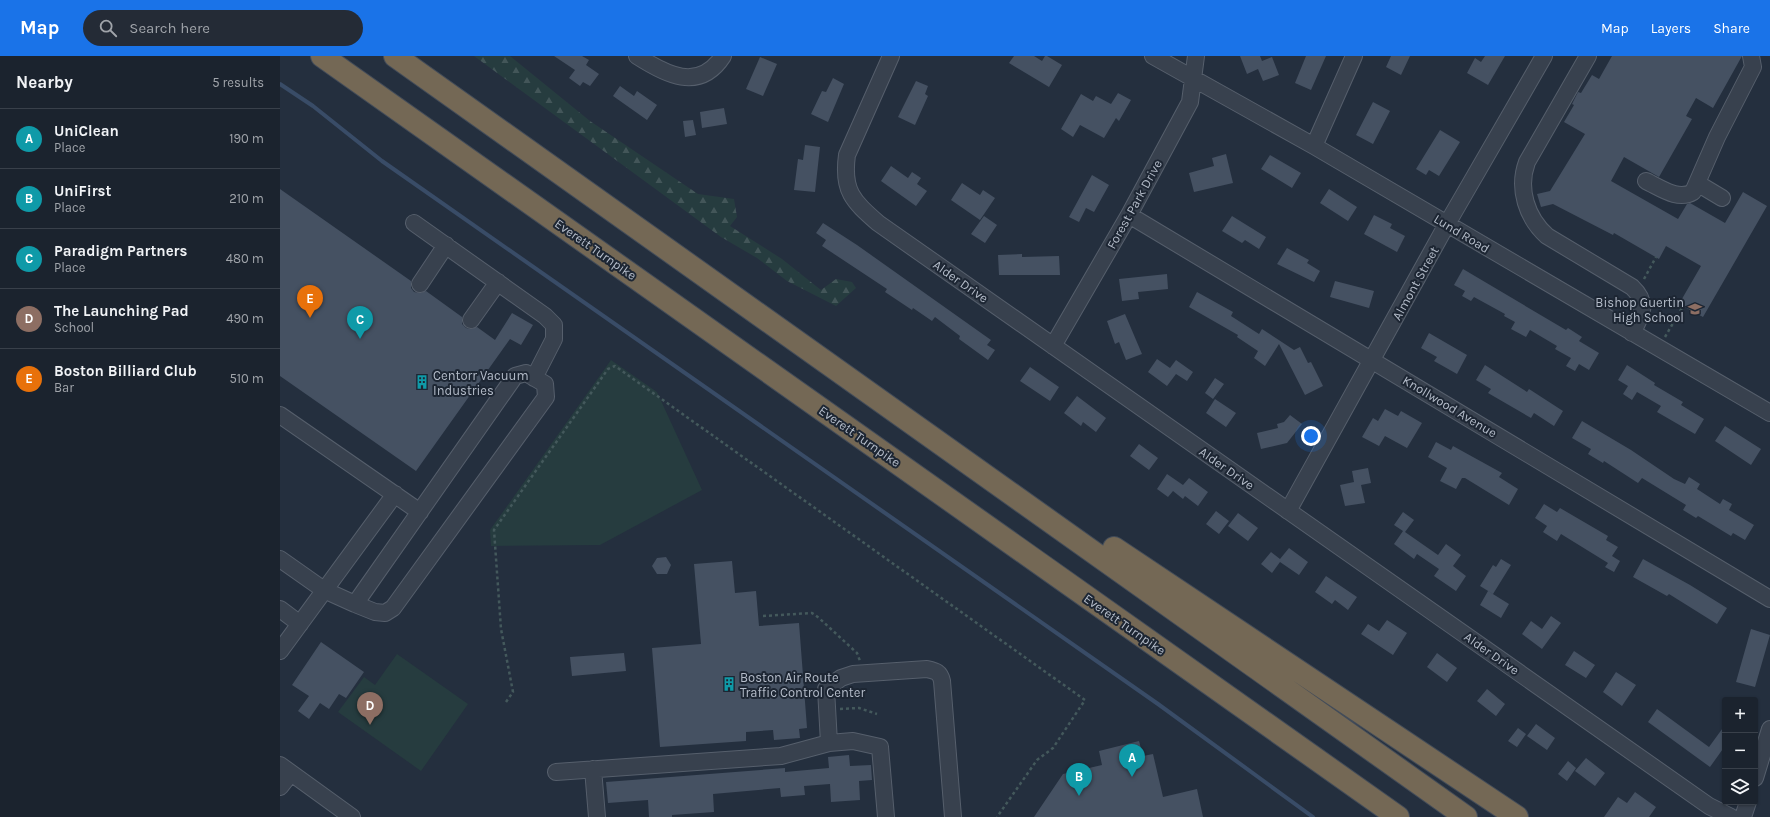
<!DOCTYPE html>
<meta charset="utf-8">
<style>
body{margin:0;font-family:Karla,sans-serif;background:#242b36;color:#f1f3f6}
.controls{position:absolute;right:12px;bottom:12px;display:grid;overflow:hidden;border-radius:4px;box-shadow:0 1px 3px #0004}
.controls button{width:36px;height:36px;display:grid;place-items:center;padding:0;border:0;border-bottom:1px solid #39404a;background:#1b232e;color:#f1f3f6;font:20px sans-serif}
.you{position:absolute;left:1031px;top:380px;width:14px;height:14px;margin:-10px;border:3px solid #fff;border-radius:50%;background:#1a73e8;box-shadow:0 0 0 6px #1a73e833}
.badge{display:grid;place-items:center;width:26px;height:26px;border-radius:50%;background:#1a73e8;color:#fff;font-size:13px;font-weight:700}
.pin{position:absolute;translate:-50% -33px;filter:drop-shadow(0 1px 2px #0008)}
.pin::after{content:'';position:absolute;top:21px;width:14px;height:12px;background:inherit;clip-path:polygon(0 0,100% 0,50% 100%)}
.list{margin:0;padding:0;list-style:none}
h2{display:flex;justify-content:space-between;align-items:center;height:52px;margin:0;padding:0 16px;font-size:17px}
h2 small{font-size:13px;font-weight:400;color:#a0a4aa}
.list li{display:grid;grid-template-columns:26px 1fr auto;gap:12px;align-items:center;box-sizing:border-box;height:60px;padding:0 16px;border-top:1px solid #39404a}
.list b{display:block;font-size:15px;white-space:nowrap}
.list p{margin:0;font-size:13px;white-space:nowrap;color:#a0a4aa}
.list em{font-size:13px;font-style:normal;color:#a0a4aa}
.icon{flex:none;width:22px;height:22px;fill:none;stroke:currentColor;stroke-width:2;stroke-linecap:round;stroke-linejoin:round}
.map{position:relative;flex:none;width:1490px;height:761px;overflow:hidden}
header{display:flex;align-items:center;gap:24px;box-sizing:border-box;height:56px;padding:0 20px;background:#1a73e8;color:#fff}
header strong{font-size:19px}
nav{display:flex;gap:22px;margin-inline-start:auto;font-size:14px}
.search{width:280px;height:36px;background:#242b36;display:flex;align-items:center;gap:10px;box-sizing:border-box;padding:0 14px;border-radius:22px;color:#a0a4aa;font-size:15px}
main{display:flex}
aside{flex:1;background:#1b232e}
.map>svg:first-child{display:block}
.green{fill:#263c3f}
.forest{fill:url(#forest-firs)}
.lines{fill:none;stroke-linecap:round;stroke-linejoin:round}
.stream{stroke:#394c67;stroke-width:4}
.building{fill:#455162}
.minor-casing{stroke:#565f6c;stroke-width:18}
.highway-casing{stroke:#434c59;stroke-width:24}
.path{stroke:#44595c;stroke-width:2.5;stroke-dasharray:3 3;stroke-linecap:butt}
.minor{stroke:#38414e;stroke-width:16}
.highway{stroke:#746855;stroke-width:22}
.labels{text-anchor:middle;stroke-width:4;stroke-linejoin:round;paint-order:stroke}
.street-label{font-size:13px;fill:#b4bcc9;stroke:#1d2633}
.poi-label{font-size:13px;fill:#b4bcc9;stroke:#1d2633;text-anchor:start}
</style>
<header>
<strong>Map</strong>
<div class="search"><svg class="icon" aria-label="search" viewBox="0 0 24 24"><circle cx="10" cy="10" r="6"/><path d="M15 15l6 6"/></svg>Search here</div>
<nav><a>Map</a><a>Layers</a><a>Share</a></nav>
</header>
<main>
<aside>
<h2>Nearby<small>5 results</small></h2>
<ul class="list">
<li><span class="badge" style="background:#0f9aa8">A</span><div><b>UniClean</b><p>Place</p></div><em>190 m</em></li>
<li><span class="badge" style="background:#0f9aa8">B</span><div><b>UniFirst</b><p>Place</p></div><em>210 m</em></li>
<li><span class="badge" style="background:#0f9aa8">C</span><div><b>Paradigm Partners</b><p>Place</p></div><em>480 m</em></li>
<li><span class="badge" style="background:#8d6e63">D</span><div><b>The Launching Pad</b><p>School</p></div><em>490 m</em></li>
<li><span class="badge" style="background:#e8710a">E</span><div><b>Boston Billiard Club</b><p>Bar</p></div><em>510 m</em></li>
</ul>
</aside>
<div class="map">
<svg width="1490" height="761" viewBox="0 0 1490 761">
<defs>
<pattern id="forest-firs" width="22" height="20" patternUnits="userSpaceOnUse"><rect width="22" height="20" fill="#263c3f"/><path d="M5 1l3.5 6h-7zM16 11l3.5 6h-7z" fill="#435659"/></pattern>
</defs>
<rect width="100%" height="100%" fill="#242f3e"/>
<path class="green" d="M331,304L377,336L422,434L320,489L211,490L210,474Z
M117,598L188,648L141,715L58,656L84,621L95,629Z"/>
<path class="forest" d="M194,0H230L310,65L418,138L454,143L457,161L450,170L502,203L541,234L556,223L572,226L576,232L556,250L507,225L477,202L441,181Z"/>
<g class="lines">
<path class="stream" d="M0,28L33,50L102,105L878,648L1033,761"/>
</g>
<path class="building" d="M274,0H302L309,4L306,9L319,18L310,30L303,26L300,30L289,22L295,14Z
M734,0H754L762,5L765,0H767L782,9L769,31L729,7Z
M960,0H980L982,5L992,1L999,19L983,25L978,13L967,18Z
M1026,0H1046L1031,34L1015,27Z
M1111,0H1130L1121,19L1106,11Z
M1205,0H1225L1208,29L1187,17L1195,2L1201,6Z
M1332,0H1462L1433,52L1416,42L1406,60L1412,63L1379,121L1344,101L1331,125L1398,163L1407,148L1410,147L1445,167L1463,136L1487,150L1423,261L1399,248L1421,210L1386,190L1379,203L1334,177L1333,179L1273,148L1261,151L1257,138L1270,135L1305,78L1284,66L1294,49L1292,48L1298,36L1301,37L1312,19L1319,23Z
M480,1L497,8L483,40L466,33Z
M553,22L564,28L548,66L531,58L542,35L546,36Z
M636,25L648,30L645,38L648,40L635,69L618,61Z
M340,30L354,40L357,35L377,49L367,64L333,40Z
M838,37L851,44L839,65L836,62L824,82L800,69L793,81L781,73L801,38L813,45L816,40L831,48Z
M1093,46L1110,55L1093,88L1076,79Z
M444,52L447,68L422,72L420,56Z
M413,64L416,79L405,81L403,65Z
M1160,74L1180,86L1159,120L1149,114L1146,119L1136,113Z
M525,89L540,91L535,136L514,134L518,103L523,104Z
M946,98L953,127L914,136L909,117L934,110L932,102Z
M990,99L1021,117L1012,132L981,113Z
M611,110L628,122L632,116L641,122L637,128L647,135L636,150L601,125Z
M812,119L829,129L814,156L806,152L799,166L789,161Z
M682,127L700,139L703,134L715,142L700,164L671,144Z
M0,133L131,225V232L134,236L140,237L146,235L182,261V268L186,272L190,273L197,271L215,284L232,257L253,269L241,289L230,283L136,415L0,320Z
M1049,133L1077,151L1068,165L1040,147Z
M1094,159L1112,168L1110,172L1125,180L1117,196L1084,178Z
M704,160L717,169L705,187L691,178Z
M952,160L986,181L979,193L965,184L962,187L942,175Z
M543,167L577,189L711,284L707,289L715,294L708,304L679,283L680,280L655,261L652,265L633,252L632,254L605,236L607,233L542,190L546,184L536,177Z
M1007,192L1029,204L1027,207L1040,215L1034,226L997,208Z
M742,198V201L779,200L780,219H719L718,199Z
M1183,213L1286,274L1288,272L1302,281L1299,285L1319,297L1309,314L1299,308L1295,315L1286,310L1291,302L1275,293L1277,290L1250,274L1246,281L1231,273L1235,266L1224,260L1225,258L1194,241L1191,245L1182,240L1185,235L1174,229Z
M887,218L888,233L858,236L859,243L842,245L839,223Z
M1055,225L1094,235L1089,252L1050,241Z
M917,236L953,256L951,260L979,278L982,273L1014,294L1020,291L1028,307L1031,306L1043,330L1025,339L999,288L985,310L974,302L978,295L957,281L958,279L909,251Z
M845,258L862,298L846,304L839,286L835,288L827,265Z
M1149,277L1187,299L1177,318L1154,305L1157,301L1141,292Z
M877,303L890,312L896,304L913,316L907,325L896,318L887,330L868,316Z
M1205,309L1247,336L1249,333L1283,355L1274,370L1254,357L1251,362L1208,337L1211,333L1196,324Z
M1347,309L1375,327L1374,329L1403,346L1401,349L1424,363L1415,378L1377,356L1381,350L1357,336L1352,344L1343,338L1348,330L1338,324Z
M750,311L779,331L770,345L740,325Z
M935,322L944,328L933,343L925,337Z
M797,340L826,362L816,376L803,366L801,370L784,357Z
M935,343L956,357L946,371L926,357Z
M1105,353L1118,360L1121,355L1142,367L1127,392L1105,380L1099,390L1082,381L1093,362L1098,365Z
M1010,359L1022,368L1007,387L981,393L977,377L998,372L997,368L1004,366Z
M1302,365L1351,394L1394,423L1405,428L1409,421L1420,428L1417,433L1440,448L1443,443L1452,448L1449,454L1474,469L1465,484L1453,477L1451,480L1418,460L1416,462L1403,454L1406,449L1362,422L1358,427L1324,405L1323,407L1308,398L1311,393L1292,382Z
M1445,370L1481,393L1471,409L1435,385Z
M1156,386L1171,394L1173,390L1222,417L1219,421L1238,433L1229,449L1185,422H1182L1176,433L1160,425L1167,412L1148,401Z
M859,388L878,402L869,414L850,400Z
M1088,412L1091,427L1081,429L1085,447L1065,450L1060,429L1074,426L1072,415Z
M887,418L903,429L909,422L928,436L918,450L905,440L903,443L893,435L888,441L877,433Z
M1264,448L1277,456L1280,452L1328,480L1326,484L1338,491L1332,500L1340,505L1334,516L1325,511L1328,507L1281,478L1277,485L1263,476L1267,470L1255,462Z
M936,455L949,465L939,478L926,468Z
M1123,456L1134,464L1125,476L1158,499L1166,488L1181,499L1173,510L1186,520L1176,535L1154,520L1159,513L1137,498L1134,503L1114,488L1123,475L1114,469Z
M958,457L978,472L968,485L948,470Z
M1009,492L1028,506L1019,519L1000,506L992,517L981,508L991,496L1000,503Z
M386,501L391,509L387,518H377L372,510L377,502Z
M1221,503L1231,509L1213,538L1200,530L1213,509L1216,511Z
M1363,503L1410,529L1447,552L1437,568L1389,538L1387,540L1353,521Z
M452,505L455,537L476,535L479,570L519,567L527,672L519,673L520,682L494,684L493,674L466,676V685L380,691L372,592L421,588L414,508Z
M1046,520L1077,541L1068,554L1055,544L1052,548L1035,536Z
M1208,535L1229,548L1221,562L1200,549Z
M1271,560L1281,567L1262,593L1242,578L1251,565L1262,573Z
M1107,564L1127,577L1113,599L1081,578L1088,568L1099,575Z
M1471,573L1490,579L1475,631L1456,626Z
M41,586L84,616L66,642L59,638L49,653L40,647L29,663L18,655L29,640L12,629Z
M1294,595L1315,609L1306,622L1285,609Z
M344,597L346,615L292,620L290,601Z
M1157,597L1177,612L1167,626L1147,611Z
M1336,616L1356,629L1342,650L1323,636Z
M1207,633L1225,648L1216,660L1197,645Z
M1377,653L1429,691L1445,669V690L1430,711L1368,666Z
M1256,668L1275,682L1267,694L1247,680Z
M1238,672L1246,678L1237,691L1228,685Z
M859,685L863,700L873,698L883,741L917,733L923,761H754L783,718L822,709L819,695Z
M569,699L570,710L591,709L592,724L579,725L580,744L551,746L550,728L524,730L525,739L501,741L500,732L433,738L434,756L392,759V761H369L368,744L328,747L326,726L505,712V716L549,712L548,701Z
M1306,702L1325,717L1315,730L1295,715Z
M1288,705L1296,712L1287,725L1278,718Z
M1355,736L1376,751L1369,761H1324L1338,741L1347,747Z"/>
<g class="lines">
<defs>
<path id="minor" d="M357,0C385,18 419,37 443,0
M611,0L567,99C562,135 573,145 598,167L1429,750L1451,761
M873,0L1034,90L1490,357
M1308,0L1247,106C1237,133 1247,162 1267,180L1352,231C1369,247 1362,259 1352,277
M1034,90L1074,0
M1366,125C1381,132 1398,145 1413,136L1437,81L1473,11L1471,0
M1417,127L1442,142
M849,159L1490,543
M134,167L265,260L274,269V283L254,322
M140,228L166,189
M191,264L218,226
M773,290L849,159L910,46L916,0
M0,359L140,456
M1008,455L1167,168L1264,0
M0,503L44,534L75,548L95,556L105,557L113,552L266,341L265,328L246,317L235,320L75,548
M0,553L20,568
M0,595L115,438
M549,687L573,685L600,691L606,761
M0,709L72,761
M313,713L317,761
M276,716L501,700L549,687L546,633L561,622L573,618L647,613C656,615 660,616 662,625L673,761
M1475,722L1490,673
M0,731L11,717
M1463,761L1468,746"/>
<path id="highway" d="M42,0L1118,761
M115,0L1186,761
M834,492L1237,761"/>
</defs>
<use href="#minor" class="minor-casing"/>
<use href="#highway" class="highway-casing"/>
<path class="path" d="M1364,223L1376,201
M1385,281L1403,250
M483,560L532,557L539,562L577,597L580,605
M226,646L233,636L221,573L214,474L328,313L335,310L805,644L773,692L757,704L717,761
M560,653L579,652L597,658"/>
<use href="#minor" class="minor"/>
<use href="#highway" class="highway"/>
</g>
<defs>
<symbol id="school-bare" viewBox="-9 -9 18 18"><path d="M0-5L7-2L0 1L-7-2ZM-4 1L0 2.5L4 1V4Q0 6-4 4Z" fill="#8d6e63" stroke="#1d2633" stroke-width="2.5" paint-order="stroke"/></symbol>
<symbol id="building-bare" viewBox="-9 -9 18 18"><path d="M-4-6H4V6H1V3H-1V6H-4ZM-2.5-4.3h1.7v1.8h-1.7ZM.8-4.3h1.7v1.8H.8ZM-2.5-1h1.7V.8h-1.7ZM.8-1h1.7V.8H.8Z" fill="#0f9aa8" stroke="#1d2633" stroke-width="2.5" paint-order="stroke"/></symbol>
</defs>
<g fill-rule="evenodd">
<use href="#school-bare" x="1405" y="243" width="20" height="20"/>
<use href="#building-bare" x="132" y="316" width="20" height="20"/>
<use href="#building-bare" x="439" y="618" width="20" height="20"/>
</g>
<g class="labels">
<g class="street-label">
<text transform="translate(854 148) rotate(-61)" y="5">Forest Park Drive</text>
<text transform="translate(1182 177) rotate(31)" y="5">Lund Road</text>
<text transform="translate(316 193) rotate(35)" y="5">Everett Turnpike</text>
<text transform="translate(681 225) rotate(35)" y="5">Alder Drive</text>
<text transform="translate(1135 227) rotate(-61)" y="5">Almont Street</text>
<text transform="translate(1170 350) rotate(31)" y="5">Knollwood Avenue</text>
<text transform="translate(580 380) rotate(35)" y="5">Everett Turnpike</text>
<text transform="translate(947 412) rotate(35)" y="5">Alder Drive</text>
<text transform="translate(845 568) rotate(35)" y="5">Everett Turnpike</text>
<text transform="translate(1212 597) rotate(35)" y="5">Alder Drive</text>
</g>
<g class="poi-label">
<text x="1404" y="251" text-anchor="end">Bishop Guertin<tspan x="1404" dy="15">High School</tspan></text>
<text x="153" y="324">Centorr Vacuum<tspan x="153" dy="15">Industries</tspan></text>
<text x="460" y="626">Boston Air Route<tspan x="460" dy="15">Traffic Control Center</tspan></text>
</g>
</g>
</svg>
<div class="controls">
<button>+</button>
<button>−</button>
<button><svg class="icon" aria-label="layers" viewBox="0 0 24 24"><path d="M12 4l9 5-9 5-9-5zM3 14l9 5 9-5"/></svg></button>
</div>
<div class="you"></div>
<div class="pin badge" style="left:852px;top:721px;background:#0f9aa8">A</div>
<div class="pin badge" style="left:799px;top:740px;background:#0f9aa8">B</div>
<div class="pin badge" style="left:80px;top:283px;background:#0f9aa8">C</div>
<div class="pin badge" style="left:90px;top:669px;background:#8d6e63">D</div>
<div class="pin badge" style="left:30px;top:262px;background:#e8710a">E</div>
</div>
</main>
